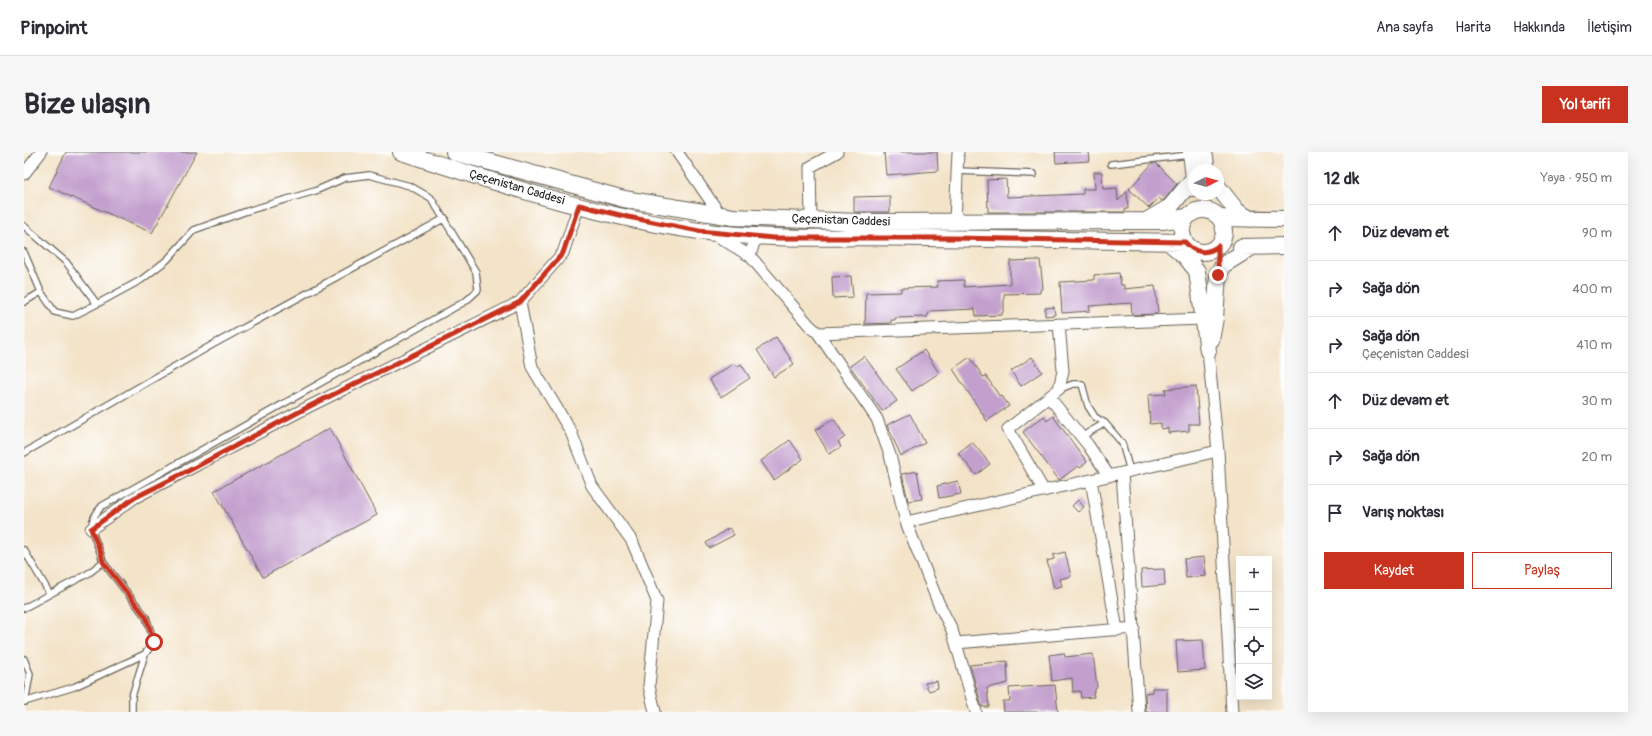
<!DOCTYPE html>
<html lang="tr">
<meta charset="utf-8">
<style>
body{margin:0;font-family:Pangolin,sans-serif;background:#f7f7f7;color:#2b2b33}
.controls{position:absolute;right:12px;bottom:12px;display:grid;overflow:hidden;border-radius:0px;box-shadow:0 4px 16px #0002}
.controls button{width:36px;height:36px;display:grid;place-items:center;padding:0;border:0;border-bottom:1px solid #e1e1e2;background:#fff;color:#2b2b33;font:20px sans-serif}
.compass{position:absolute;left:1164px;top:12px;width:36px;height:36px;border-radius:50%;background:#fff;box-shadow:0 4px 16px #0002;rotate:85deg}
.stop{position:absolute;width:12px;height:12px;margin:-9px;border:3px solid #c8321e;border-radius:50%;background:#fff}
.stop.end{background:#c8321e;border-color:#fff;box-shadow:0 1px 4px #0008}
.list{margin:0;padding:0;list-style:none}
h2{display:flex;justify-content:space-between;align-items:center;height:52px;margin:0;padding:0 16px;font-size:17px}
h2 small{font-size:13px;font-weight:400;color:#7c7c81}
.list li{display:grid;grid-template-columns:26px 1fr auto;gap:12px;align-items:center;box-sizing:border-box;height:56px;padding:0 16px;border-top:1px solid #e1e1e2}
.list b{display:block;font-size:15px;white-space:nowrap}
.list p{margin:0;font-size:13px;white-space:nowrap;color:#7c7c81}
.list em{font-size:13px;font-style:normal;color:#7c7c81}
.actions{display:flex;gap:8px;padding:12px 16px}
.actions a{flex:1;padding:9px 0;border:1px solid #c8321e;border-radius:0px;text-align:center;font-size:14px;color:#c8321e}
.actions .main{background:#c8321e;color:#fff}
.icon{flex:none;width:22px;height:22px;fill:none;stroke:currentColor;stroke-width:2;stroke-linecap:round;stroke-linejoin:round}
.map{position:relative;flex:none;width:1260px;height:560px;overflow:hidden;border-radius:0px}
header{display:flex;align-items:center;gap:24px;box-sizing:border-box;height:56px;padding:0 20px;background:#fff;border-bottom:1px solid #e1e1e2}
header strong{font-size:19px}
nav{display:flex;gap:22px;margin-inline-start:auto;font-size:14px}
.intro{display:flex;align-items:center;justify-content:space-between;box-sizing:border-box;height:96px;padding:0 24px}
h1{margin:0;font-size:28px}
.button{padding:10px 18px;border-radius:0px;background:#c8321e;color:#fff;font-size:14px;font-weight:700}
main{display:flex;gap:24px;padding:0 24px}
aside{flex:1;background:#fff;border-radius:0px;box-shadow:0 4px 16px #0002}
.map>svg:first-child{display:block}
.building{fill:#c29fcd}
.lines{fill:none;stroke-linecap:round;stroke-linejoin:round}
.lane-casing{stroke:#676258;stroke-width:8}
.street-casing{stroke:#676258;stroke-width:13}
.secondary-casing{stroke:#676258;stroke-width:18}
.lane{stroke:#fff;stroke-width:5.5}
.street{stroke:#fff;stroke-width:11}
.secondary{stroke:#fff;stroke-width:16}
.route{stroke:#c8321e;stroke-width:5}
.labels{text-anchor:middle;stroke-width:3;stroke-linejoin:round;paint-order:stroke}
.street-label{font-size:12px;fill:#1c1c1c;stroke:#fff}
</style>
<header>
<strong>Pinpoint</strong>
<nav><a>Ana sayfa</a><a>Harita</a><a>Hakkında</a><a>İletişim</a></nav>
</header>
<div class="intro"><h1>Bize ulaşın</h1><a class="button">Yol tarifi</a></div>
<main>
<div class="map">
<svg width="1260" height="560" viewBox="0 0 1260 560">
<rect width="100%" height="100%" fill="#fff"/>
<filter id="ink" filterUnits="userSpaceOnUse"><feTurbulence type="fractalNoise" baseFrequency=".025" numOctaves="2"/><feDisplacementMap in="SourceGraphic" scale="8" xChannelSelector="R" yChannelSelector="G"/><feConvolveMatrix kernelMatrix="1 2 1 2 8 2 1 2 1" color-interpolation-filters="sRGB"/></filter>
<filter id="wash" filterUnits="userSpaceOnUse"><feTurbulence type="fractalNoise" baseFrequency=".012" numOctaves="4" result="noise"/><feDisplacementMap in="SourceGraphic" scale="16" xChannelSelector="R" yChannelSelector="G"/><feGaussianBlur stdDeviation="0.9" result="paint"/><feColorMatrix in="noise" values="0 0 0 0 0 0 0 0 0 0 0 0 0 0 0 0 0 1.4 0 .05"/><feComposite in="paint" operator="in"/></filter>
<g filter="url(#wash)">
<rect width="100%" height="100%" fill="#f3e3c8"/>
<g id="blocks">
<path class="building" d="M42,0H173L128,81L25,35Z
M860,0H913L914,19L862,23Z
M1031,0H1065L1066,9L1032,11Z
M1129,11H1132L1153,32L1140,48L1138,49L1135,46L1125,56L1105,37Z
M1070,20H1078L1079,37L1093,36L1094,49L1103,39L1104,57H1101V60H964L963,28L982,27L983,45L1059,42V37H1071Z
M866,44V60H830V45Z
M1016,108L1019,136L1016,138V141L980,142V159L978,160V163L952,164L951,157L906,159L903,165L871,166V168H867V171L841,172L842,141L877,140V136L914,135L913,129L940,128V135L986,132V109Z
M1095,121L1097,133H1100V137L1131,134L1134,160L1132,162L1108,163L1107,151L1065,154L1066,159L1038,161L1036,130L1070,128V123Z
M827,124L829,145L809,146L808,125Z
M1030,155L1031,163L1021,164V156Z
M752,185L770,212L750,225L733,198Z
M900,198L915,221L888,239L872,217Z
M840,204L873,249L858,259L826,214Z
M946,205L959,225L962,224L976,245L978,244L985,254L963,269L929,217Z
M1008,205L1018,220L997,234L987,219Z
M709,212L714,214L717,212L726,226L697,245L685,227Z
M1172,234L1175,272H1165V279L1144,281V276L1137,277V271L1126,272L1124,243L1142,242L1141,237Z
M886,262L901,291L877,304L863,273Z
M1020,264L1023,269L1029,264L1063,310L1056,316L1054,314L1035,328L999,280Z
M810,267L821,285L814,290L817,295L805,302L791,278Z
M306,276L353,363L239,425L190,339Z
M766,288L779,307L750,328L737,309Z
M948,290L966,312L952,323L934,301Z
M893,319L898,347L884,349L878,322Z
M934,329L937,342L915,346L913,334Z
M1054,348L1060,355L1054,360L1048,354Z
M705,376L710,383L685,396L682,391Z
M1041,400L1047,424L1036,427L1038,434L1030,436L1023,409L1030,407L1029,403Z
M1180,405L1182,424L1162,426L1160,407Z
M1140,417L1141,433L1118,435L1117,418Z
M1179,488L1181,518L1154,520L1152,489Z
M1040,501L1041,505L1069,502L1073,535L1069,541L1070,545L1057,546L1056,539L1049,540L1048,526L1028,529L1025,503Z
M983,509L984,531L963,536L965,555H958L946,513Z
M913,529L914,536L905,539L901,531Z
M1031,533L1034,560H980L979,549H986L985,536Z
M1128,536H1143V560H1122L1121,541L1128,540Z"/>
</g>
</g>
<g filter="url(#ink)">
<use href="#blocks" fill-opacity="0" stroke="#676258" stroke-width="1"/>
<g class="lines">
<defs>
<path id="lane" d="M1087,12L1165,3
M933,19L1010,22
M0,74L42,110L73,152L117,128L143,108L170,78L223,59L291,39L321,26L345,23L386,34L407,46L452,120L454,138L442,149L78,354C57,377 74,385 79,410L65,421L0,456
M0,100L17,140L31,160L49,164L73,152
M0,150L17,140
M1036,237L1049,232H1058L1064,254L1071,265L1081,271L1098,291L1106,319
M1057,285L1081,271
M0,301L188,193L421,66
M0,398L26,442
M0,507L6,522L1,550
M0,550L50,535L121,502L130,490L122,465L79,410
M108,560V544L121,502"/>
<path id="street" d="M653,0L697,64
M0,22L17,0
M787,68L786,15L813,0
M931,69L934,0
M690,82L726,104L785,173L794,181L853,267L866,303L882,370L914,450L928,478L952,560
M726,104L732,84
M496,150L508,215L547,280L568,334L608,389L633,449L625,534L631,560
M794,181L1180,167
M1184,199L1194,299L1208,560
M1025,245L1064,293L1085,324
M1098,321L1115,560
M1067,328L1093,478
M1020,339L984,277L1035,237L1039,219L1035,172
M882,370L1194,299
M67,377L110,346L286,254L496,150L539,101L555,53
M932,491L1110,476"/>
<path id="secondary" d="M377,0C474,31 573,65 675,79C729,86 783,87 838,85L1161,90
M430,0L600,47L709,65L836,70L1139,69L1163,65
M1167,0L1170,26L1168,36
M1180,0L1183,18
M1194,35L1213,59L1226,67
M1158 79a21 21 0 1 1 42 0a21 21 0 1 1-42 0Z
M1196,66L1260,67
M1124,68L1146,55L1170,26
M1148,93L1160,103L1173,119L1184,199
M1217,95L1260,94
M1187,188L1191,166L1194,123L1199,113L1228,95"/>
</defs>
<use href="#lane" class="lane-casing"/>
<use href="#street" class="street-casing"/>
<use href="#secondary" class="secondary-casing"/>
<use href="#lane" class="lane"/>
<use href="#street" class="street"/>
<use href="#secondary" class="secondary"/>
</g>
</g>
<g class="lines" filter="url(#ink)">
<path class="route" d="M130,490L122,465L79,410L77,401L67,377L110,346L166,318L286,254L496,150L539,101L555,53L604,65L675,79L750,86H929L1161,90C1170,101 1183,103 1194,94V123"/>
</g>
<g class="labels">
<g class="street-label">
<text transform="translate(493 35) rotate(16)" y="4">Çeçenistan Caddesi</text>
<text transform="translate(817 68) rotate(2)" y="4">Çeçenistan Caddesi</text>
</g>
</g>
</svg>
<div class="controls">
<button>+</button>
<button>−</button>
<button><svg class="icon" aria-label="locate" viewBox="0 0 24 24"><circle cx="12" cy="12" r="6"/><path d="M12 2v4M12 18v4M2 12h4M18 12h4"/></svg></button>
<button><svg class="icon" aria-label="layers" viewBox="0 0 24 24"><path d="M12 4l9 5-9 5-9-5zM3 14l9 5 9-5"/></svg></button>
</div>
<svg class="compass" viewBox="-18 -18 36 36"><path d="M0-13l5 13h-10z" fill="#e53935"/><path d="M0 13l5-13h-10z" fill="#7c7c81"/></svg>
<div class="stop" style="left:130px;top:490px"></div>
<div class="stop end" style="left:1194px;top:123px"></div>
</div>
<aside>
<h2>12 dk<small>Yaya · 950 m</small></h2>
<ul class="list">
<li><svg class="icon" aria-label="ahead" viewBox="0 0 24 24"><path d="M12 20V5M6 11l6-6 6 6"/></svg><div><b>Düz devam et</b></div><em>90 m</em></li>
<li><svg class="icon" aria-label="right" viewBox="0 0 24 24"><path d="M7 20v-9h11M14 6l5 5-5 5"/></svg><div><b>Sağa dön</b></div><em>400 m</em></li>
<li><svg class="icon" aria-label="right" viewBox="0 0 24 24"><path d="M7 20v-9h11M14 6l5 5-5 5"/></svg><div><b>Sağa dön</b><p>Çeçenistan Caddesi</p></div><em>410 m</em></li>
<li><svg class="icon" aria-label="ahead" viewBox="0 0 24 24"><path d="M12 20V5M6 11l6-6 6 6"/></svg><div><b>Düz devam et</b></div><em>30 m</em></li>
<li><svg class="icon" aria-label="right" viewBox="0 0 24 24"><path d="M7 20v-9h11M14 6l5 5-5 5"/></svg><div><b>Sağa dön</b></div><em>20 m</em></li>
<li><svg class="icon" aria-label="arrive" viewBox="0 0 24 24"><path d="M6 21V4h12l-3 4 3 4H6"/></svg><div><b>Varış noktası</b></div></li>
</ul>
<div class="actions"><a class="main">Kaydet</a><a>Paylaş</a></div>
</aside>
</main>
